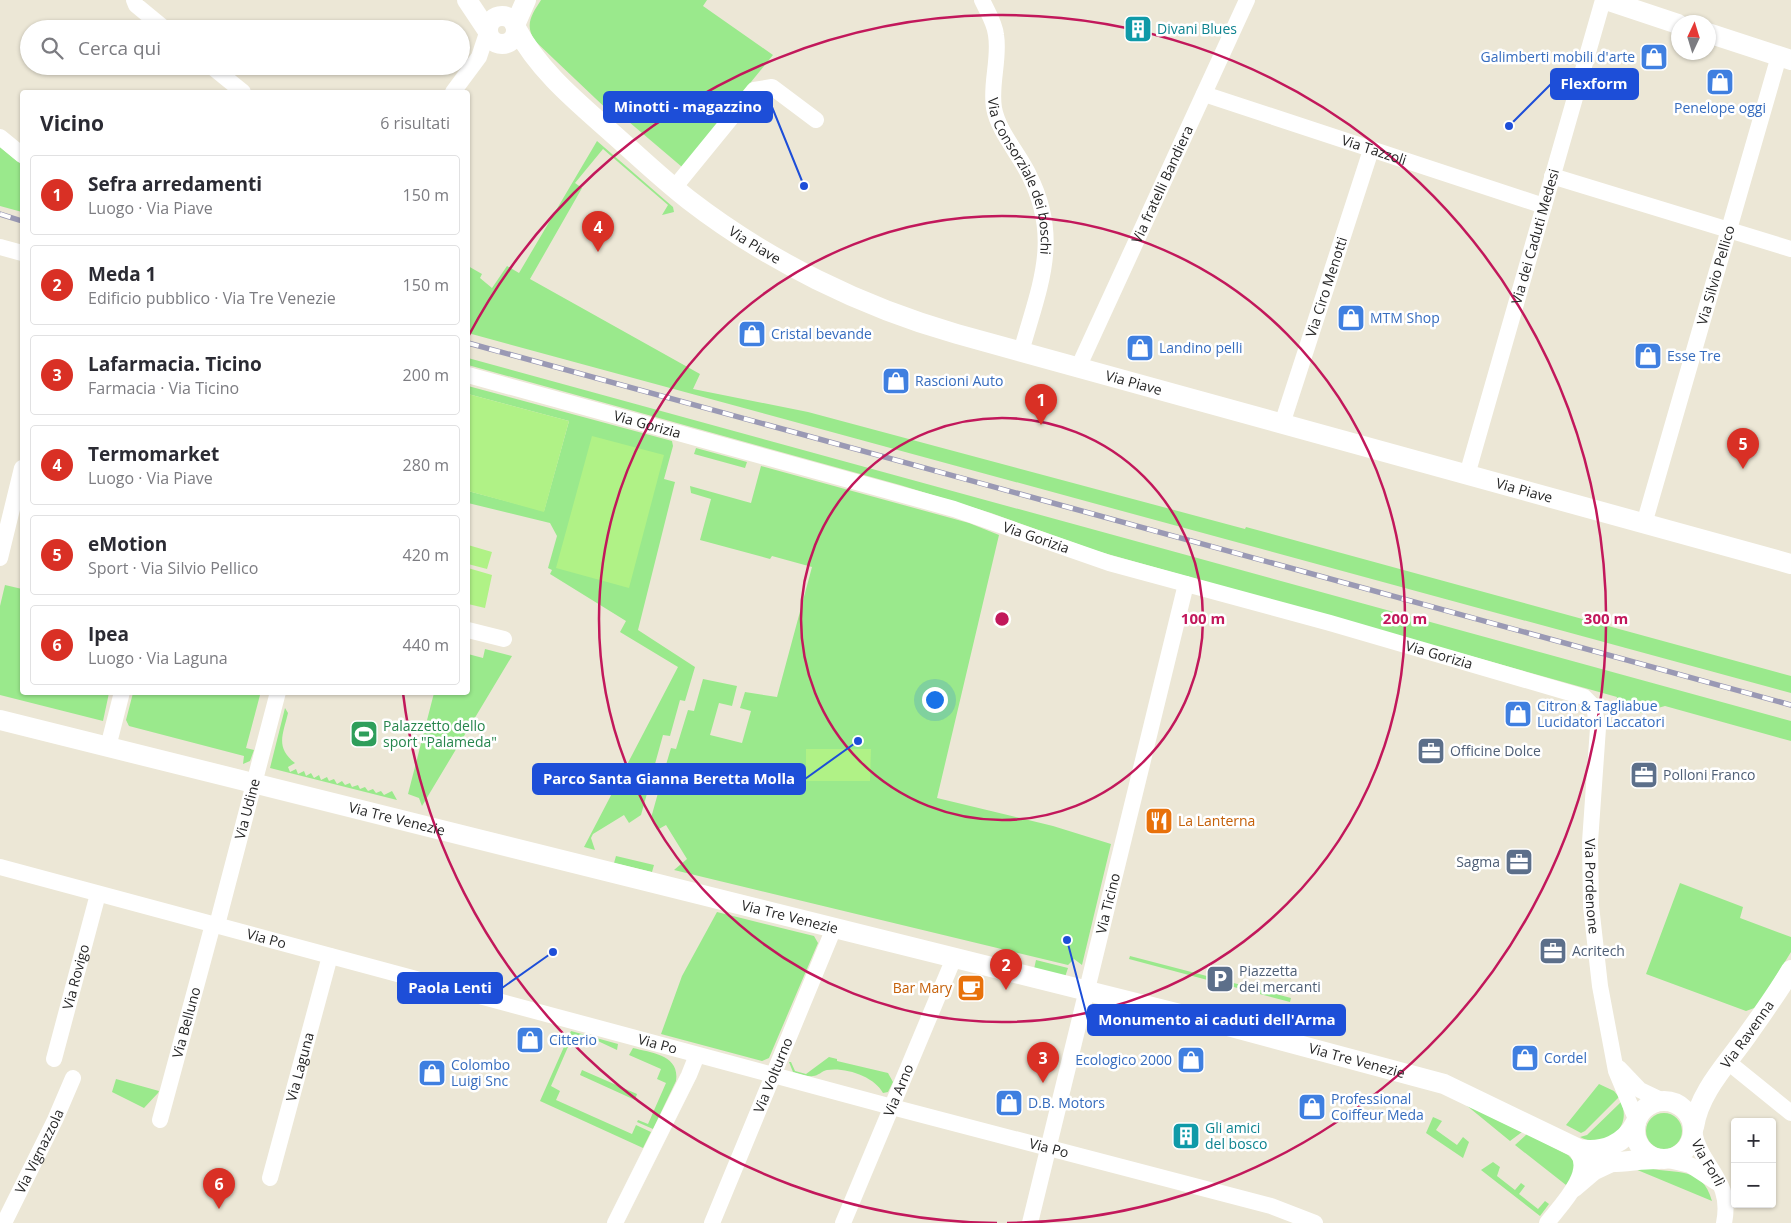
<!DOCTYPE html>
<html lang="it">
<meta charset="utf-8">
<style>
body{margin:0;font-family:"Open Sans",sans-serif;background:#f2f2f3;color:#2b2b33}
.controls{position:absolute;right:15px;bottom:15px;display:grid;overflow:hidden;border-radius:5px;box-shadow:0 1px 4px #0004}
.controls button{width:45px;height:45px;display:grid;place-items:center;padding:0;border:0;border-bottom:1px solid #e1e1e2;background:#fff;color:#2b2b33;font:25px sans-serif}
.compass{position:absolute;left:1671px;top:15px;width:45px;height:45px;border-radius:50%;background:#fff;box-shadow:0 1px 4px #0004;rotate:4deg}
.you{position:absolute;left:934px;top:699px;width:18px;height:18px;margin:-12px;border:4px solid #fff;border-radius:50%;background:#1a73e8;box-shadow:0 0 0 8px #1a73e833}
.badge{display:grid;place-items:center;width:32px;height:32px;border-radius:50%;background:#d93025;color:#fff;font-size:16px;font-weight:700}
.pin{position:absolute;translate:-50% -41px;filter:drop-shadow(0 1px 2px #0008)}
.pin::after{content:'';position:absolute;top:26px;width:18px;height:15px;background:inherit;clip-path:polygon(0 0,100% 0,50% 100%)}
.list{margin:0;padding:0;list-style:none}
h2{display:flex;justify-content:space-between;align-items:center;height:65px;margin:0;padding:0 20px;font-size:21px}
h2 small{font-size:16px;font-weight:400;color:#7c7c81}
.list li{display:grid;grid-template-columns:32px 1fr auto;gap:15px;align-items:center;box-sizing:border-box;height:80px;margin:0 10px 10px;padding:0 10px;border:1px solid #e1e1e2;border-radius:5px}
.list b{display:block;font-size:19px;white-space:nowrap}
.list p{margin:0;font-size:16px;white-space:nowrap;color:#7c7c81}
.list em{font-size:16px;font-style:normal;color:#7c7c81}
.icon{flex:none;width:28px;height:28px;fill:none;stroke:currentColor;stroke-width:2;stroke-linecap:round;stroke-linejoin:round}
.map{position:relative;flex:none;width:1791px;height:1223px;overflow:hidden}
.search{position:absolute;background:#fff;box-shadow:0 1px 4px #0004;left:20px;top:20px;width:450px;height:55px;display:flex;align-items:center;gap:12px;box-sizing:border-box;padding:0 18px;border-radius:28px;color:#7c7c81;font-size:19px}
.panel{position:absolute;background:#fff;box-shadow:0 1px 4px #0004;left:20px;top:90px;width:450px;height:605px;border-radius:5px}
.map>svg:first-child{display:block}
.green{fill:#9ae98c}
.pitch{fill:#b0f286}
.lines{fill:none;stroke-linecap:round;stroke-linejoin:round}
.minor{stroke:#fff;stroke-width:16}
.tertiary{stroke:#fff;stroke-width:20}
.rail-casing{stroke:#9a99b4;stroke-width:5.5}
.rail{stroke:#fff;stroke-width:4;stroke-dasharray:11;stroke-linecap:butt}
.ring{fill:none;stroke:#c2185b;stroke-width:2.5}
.labels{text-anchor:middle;stroke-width:5;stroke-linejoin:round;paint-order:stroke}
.culture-label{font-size:14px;fill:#0d838f;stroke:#fff;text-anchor:start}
.shop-label{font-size:14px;fill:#366cbe;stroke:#fff;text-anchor:start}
.street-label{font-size:14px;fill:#272727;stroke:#fff}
.leisure-label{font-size:14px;fill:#27864d;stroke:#fff;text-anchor:start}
.service-label{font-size:14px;fill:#4e5e75;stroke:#fff;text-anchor:start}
.food-label{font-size:14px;fill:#c56008;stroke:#fff;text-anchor:start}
.centre{fill:#c2185b;stroke:#fff;stroke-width:2.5}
.ring-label{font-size:15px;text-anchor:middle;font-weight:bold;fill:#c2185b;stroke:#fff;stroke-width:5;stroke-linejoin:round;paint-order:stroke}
.leader{fill:none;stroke:#1d4ed8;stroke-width:2}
.callout-dot{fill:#1d4ed8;stroke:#fff;stroke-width:2}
.callout{fill:#1d4ed8;stroke:#1d4ed8;stroke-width:2}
.callout-label{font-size:15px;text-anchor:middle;font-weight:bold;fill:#fff}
</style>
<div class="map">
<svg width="1791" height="1223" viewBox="0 0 1791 1223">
<rect width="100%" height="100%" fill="#ece7d6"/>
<path class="green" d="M541,0H707L703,6L773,55L682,167L622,116L615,117L535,41C524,25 532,14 541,0Z
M597,141L673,207L674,212L662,215L668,205L603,149L575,183L582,188L530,279L700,374L693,389L808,412L1245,529L1246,527L1791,676V693L468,333V266L482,274L480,278L492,288L507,266L519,273Z
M0,147L22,165V212L0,206Z
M468,358L1791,721V741L1665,706L1640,713L1614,708L1617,697L1097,551L991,513L900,485L468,365Z
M468,386L672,441L673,446L664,479L675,482L638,630L695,667L685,701L680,700L670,736L663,735L650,782L644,781L642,788L648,790L641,815L629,823L624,815L593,834L591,838L595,850L584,847L678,667L620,632L626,621L550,574L552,570L548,568L557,536L550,523L468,503V491L544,511L569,421L468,394Z
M696,448L747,462L745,468L694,454Z
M761,466L969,523L999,535L937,798L1053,826L1111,844L1082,965L1074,959L1068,965L674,870L687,859L666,825L657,830L651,818L658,793L664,794L666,786L660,785L671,748L676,749L688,710L694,711L703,679L737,686L732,706L719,703L710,735L742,743L751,711L740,708L745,692L777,697L812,567L772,556L770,559L700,540L711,499L691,493L690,486L751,503Z
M5,585L22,589V692L109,693L103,721L0,695V606Z
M485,649L512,656L422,806L419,798L408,794L434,693L468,692V654L483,658Z
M248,693L260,695L246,748L254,750L250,761L243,764L244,756L129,726L126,720L133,693Z
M285,708L288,713C283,735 275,747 295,763L288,767L290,772L296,769L298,774L304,771L306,776L311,773L314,778L319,775L321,780L327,777L329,781L334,779L337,784L342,781L345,785L350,783L352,787L358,785L360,789L365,787L368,791L373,789L376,793L381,791L384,795L392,791L397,800L270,768Z
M616,856L654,865L652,872L614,863Z
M1680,883L1743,907L1740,918L1791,937V952L1757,1007L1746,1011L1646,974Z
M717,912L814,936L818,943L769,1058L762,1061L661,1034L682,976Z
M1130,956L1291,998L1290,1002L1129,959Z
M1036,960L1068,968L1065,977L1034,969Z
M571,1031L618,1044L617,1050L585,1035L581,1044L571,1040L551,1086L560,1091L556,1100L632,1134L636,1125L651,1132L643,1148L540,1101Z
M633,1048C652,1053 680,1055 676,1081L653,1129L637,1122L638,1120L648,1124L666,1083L657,1079L661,1069L629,1055Z
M829,1057L837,1059V1061L888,1073L893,1082L888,1092L883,1093C875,1077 846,1067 827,1070C822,1071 818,1076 813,1076C807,1077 799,1074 793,1072L789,1062H791L795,1071L806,1074Z
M582,1070L637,1094L635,1100L580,1075Z
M116,1079L159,1091L158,1093L144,1108L112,1092Z
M1599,1084L1614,1091L1619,1097L1585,1131L1581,1133L1566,1125Z
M1621,1102C1633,1129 1604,1150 1580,1137L1587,1135Z
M1466,1105L1522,1132L1510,1141Z
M1646 1131a18 18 0 1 1 36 0a18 18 0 1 1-36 0Z
M1433,1117L1442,1121L1436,1130L1457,1145L1463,1137L1469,1142L1463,1158L1426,1133Z
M1527,1134L1568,1155L1575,1162L1573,1177L1566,1185L1515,1145Z
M1493,1162L1500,1167L1497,1176L1515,1190L1521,1183L1525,1186L1519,1194L1538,1209L1545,1201L1549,1204L1540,1216L1481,1170Z
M1649,1168C1677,1175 1702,1165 1712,1201L1635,1169Z"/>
<path class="pitch" d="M468,394L569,421L544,512L468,491Z
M592,436L664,455L629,588L556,568Z
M468,545L492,552L487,569L468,564Z
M468,568L492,575L485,608L468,604Z
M806,749H871L870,781H806Z"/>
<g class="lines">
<g class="minor">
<path d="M134,0L136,5L165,29"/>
<path id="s1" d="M982,0C987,11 995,23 996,35C1000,59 990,84 994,108C998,131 1019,154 1029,175C1062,240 1039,287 1021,352"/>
<path d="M211,66L243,92"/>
<path d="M453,92L479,57L487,33"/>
<path id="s2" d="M1204,94L1544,206"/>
<path d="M0,137L22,155"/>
<path d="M1552,176L1791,249"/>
<path d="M674,188L754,90L772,87L816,120"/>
<path d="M0,247L22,253"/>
<path id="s3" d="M1078,368L1247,0"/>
<path id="s4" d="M468,375L954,509L1109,563L1330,623L1584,697L1594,707L1598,728L1590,842L1591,906L1600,986L1616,1071L1636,1119"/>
<path id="s5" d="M1282,424L1371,150"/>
<path id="s6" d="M1467,475L1603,0"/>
<path id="s7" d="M1644,524L1779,56"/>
<path d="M0,558L22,468"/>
<path d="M468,630L504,639"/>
<path d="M108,747L122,692"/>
<path id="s8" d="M0,867L892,1107L1271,1206L1315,1223"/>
<path id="s9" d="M217,925L278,692"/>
<path id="s10" d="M54,1059L98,894"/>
<path d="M1728,1062L1791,1113"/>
<path d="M1619,1068L1640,1090L1661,1100"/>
<path id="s11" d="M160,1120L213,924"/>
<path id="s12" d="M1694,1132C1701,1168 1733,1179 1724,1223"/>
<path d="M1664,1159L1690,1165L1716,1182"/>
<path id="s13" d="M270,1178L330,956"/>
<path d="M1575,1189L1595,1172L1614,1163"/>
<path id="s14" d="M4,1223L55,1120L73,1078"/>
<path d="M615,1223L689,1075L697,1055"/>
<path id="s15" d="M712,1223L834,928"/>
<path id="s16" d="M843,1223L954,958"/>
<path id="s17" d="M1030,1223L1186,584"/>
<path d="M1547,1223C1559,1207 1594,1173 1577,1152"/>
</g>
<g class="tertiary">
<path d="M467,0L487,30"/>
<path d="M1606,0L1678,24"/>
<circle cx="502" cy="30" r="14"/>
<path d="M515,25L526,0"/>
<path id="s18" d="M516,28C539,71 576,101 612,133C637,155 662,179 689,200C768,261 862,307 957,334L1791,564"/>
<path d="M1708,33L1791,60"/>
<path id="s19" d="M0,720L1228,1026L1444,1084L1579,1149C1603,1153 1625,1144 1636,1122"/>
<circle cx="1664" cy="1130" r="29"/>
<path id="s20" d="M1694,1127C1699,1092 1728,1063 1748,1034C1763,1013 1778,992 1791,970"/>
<path d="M1582,1155C1607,1169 1633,1158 1659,1159"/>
</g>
<defs>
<path id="rail" d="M0,214L22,221
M468,343L1791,705"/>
</defs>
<use href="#rail" class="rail-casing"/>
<use href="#rail" class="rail"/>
</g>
<g class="ring">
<circle cx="1002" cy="619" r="201"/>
<circle cx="1002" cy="619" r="403"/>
<path d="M997 1223A604 604 0 0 1 403 693M469 335A604 604 0 1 1 1007 1223"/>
</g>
<defs>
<symbol id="building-square" viewBox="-11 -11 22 22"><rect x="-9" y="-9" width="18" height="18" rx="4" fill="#0f9aa8" stroke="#fff"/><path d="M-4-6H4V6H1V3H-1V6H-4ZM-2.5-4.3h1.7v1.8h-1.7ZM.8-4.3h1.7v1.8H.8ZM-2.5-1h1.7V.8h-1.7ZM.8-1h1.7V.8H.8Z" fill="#fff"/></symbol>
<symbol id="shop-square" viewBox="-11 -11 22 22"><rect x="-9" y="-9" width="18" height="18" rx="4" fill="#3f7fe0" stroke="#fff"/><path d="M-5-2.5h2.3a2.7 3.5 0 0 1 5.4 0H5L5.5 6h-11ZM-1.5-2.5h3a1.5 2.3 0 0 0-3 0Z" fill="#fff"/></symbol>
<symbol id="stadium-square" viewBox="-11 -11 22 22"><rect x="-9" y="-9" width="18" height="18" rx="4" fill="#2e9e5b" stroke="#fff"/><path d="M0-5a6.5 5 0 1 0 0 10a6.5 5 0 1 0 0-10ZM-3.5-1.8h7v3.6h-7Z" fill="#fff"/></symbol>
<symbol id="office-square" viewBox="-11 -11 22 22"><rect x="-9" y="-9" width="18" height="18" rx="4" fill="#5c6f8a" stroke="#fff"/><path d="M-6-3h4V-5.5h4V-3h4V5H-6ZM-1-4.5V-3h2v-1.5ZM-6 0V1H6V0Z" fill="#fff"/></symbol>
<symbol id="restaurant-square" viewBox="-11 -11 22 22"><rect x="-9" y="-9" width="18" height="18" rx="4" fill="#e8710a" stroke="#fff"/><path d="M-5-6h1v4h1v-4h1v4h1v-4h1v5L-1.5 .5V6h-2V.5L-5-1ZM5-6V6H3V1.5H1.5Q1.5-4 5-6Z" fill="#fff"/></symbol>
<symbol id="parking-square" viewBox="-11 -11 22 22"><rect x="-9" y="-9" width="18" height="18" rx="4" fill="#5c6f8a" stroke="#fff"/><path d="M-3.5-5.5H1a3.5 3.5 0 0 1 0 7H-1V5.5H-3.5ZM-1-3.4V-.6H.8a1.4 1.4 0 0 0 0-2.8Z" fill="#fff"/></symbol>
<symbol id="cafe-square" viewBox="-11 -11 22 22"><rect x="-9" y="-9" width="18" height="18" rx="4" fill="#e8710a" stroke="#fff"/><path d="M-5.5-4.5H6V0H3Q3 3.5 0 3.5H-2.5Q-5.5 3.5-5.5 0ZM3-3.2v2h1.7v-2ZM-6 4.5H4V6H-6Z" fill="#fff"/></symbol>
</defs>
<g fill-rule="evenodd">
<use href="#building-square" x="1122" y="13" width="32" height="32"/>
<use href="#shop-square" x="1638" y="41" width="32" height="32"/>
<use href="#shop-square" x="1704" y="66" width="32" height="32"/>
<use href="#shop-square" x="1335" y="302" width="32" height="32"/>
<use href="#shop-square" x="736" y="318" width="32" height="32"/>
<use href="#shop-square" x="1124" y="332" width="32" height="32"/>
<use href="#shop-square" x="1632" y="340" width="32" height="32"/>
<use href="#shop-square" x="880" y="365" width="32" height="32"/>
<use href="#shop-square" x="1502" y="698" width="32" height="32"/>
<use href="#stadium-square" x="348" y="718" width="32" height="32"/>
<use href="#office-square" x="1415" y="735" width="32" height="32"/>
<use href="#office-square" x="1628" y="759" width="32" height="32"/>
<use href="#restaurant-square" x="1143" y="805" width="32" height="32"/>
<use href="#office-square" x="1503" y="846" width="32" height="32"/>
<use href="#office-square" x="1537" y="935" width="32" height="32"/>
<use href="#parking-square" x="1204" y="963" width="32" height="32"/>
<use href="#cafe-square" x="955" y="972" width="32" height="32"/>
<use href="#shop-square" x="514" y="1024" width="32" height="32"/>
<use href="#shop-square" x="1509" y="1042" width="32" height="32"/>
<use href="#shop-square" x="1175" y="1044" width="32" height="32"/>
<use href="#shop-square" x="416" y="1057" width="32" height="32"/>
<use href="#shop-square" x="993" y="1087" width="32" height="32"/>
<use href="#shop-square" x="1296" y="1091" width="32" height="32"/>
<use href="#building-square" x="1170" y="1120" width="32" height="32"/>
</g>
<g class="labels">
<g class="culture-label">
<text x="1157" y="34">Divani Blues</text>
<text x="1205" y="1133">Gli amici<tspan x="1205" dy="16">del bosco</tspan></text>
</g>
<g class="shop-label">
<text x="1635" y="62" text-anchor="end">Galimberti mobili d'arte</text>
<text x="1720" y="113" text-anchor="middle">Penelope oggi</text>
<text x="1370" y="323">MTM Shop</text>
<text x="771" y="339">Cristal bevande</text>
<text x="1159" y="353">Landino pelli</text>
<text x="1667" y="361">Esse Tre</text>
<text x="915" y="386">Rascioni Auto</text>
<text x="1537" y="711">Citron &amp; Tagliabue<tspan x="1537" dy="16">Lucidatori Laccatori</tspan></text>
<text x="549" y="1045">Citterio</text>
<text x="1544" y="1063">Cordel</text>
<text x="1172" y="1065" text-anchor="end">Ecologico 2000</text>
<text x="451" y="1070">Colombo<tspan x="451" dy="16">Luigi Snc</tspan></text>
<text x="1331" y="1104">Professional<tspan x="1331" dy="16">Coiffeur Meda</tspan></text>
<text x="1028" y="1108">D.B. Motors</text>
</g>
<g class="street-label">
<text dy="5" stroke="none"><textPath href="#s2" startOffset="179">Via Tazzoli</textPath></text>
<text dy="5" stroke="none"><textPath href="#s1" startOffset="185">Via Consorziale dei boschi</textPath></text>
<text dy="5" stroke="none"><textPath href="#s3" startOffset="202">Via fratelli Bandiera</textPath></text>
<text dy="5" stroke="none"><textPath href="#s6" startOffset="248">Via dei Caduti Medesi</textPath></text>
<text dy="5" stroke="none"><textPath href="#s18" startOffset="325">Via Piave</textPath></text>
<text dy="5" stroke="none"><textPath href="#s7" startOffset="259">Via Silvio Pellico</textPath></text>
<text dy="5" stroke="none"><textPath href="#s5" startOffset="144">Via Ciro Menotti</textPath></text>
<text dy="5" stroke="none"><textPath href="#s18" startOffset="730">Via Piave</textPath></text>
<text dy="5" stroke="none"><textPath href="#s4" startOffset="186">Via Gorizia</textPath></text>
<text dy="5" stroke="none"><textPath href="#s18" startOffset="1135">Via Piave</textPath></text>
<text dy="5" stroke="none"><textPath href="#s4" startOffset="591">Via Gorizia</textPath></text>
<text dy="5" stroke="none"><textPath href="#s4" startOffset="1011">Via Gorizia</textPath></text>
<text dy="5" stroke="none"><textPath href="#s9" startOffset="120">Via Udine</textPath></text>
<text dy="5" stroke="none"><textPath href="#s19" startOffset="409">Via Tre Venezie</textPath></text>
<text dy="5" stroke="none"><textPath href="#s4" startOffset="1356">Via Pordenone</textPath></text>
<text dy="5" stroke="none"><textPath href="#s17" startOffset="329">Via Ticino</textPath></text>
<text dy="5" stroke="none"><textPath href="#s19" startOffset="814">Via Tre Venezie</textPath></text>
<text dy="5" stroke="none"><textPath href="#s8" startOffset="276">Via Po</textPath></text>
<text dy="5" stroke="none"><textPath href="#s10" startOffset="85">Via Rovigo</textPath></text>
<text dy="5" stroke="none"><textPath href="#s11" startOffset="101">Via Belluno</textPath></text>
<text dy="5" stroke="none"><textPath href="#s20" startOffset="108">Via Ravenna</textPath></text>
<text dy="5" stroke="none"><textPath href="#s8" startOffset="681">Via Po</textPath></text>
<text dy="5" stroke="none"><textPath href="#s19" startOffset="1399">Via Tre Venezie</textPath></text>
<text dy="5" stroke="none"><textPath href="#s13" startOffset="115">Via Laguna</textPath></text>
<text dy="5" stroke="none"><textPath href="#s15" startOffset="160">Via Volturno</textPath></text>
<text dy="5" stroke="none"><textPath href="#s16" startOffset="144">Via Arno</textPath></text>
<text dy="5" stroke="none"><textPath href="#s8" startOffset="1086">Via Po</textPath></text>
<text dy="5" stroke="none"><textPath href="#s14" startOffset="80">Via Vignazzola</textPath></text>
<text dy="5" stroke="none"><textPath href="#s12" startOffset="34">Via Forlì</textPath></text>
</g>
<g class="leisure-label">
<text x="383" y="731">Palazzetto dello<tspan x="383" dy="16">sport "Palameda"</tspan></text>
</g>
<g class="service-label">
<text x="1450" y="756">Officine Dolce</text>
<text x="1663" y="780">Polloni Franco</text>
<text x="1500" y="867" text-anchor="end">Sagma</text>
<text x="1572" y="956">Acritech</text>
<text x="1239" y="976">Piazzetta<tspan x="1239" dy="16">dei mercanti</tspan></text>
</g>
<g class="food-label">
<text x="1178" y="826">La Lanterna</text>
<text x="952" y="993" text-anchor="end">Bar Mary</text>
</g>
</g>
<circle cx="1002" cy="619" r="8" class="centre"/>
<g class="ring-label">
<text x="1203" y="624">100 m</text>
<text x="1405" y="624">200 m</text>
<text x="1606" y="624">300 m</text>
</g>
<path class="leader" d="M1509 126L1551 84M804 186L772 107M858 741L805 779M553 952L502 988M1067 940L1088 1020"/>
<g class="callout-dot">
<circle cx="1509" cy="126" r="5"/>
<circle cx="804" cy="186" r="5"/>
<circle cx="858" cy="741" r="5"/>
<circle cx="553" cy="952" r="5"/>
<circle cx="1067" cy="940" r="5"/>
</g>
<g class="callout">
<rect x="1551" y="69" width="87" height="30" rx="5"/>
<rect x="604" y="92" width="168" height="30" rx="5"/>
<rect x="533" y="764" width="272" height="30" rx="5"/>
<rect x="398" y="973" width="104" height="30" rx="5"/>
<rect x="1088" y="1005" width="257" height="30" rx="5"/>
</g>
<g class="callout-label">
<text x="1594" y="89">Flexform</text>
<text x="688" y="112">Minotti - magazzino</text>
<text x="669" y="784">Parco Santa Gianna Beretta Molla</text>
<text x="450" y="993">Paola Lenti</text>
<text x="1217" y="1025">Monumento ai caduti dell'Arma</text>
</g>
</svg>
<div class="controls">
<button>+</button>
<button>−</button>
</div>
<svg class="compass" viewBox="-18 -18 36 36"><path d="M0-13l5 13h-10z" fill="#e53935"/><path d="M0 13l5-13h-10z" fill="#7c7c81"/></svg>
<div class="you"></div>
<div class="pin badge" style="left:1041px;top:425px">1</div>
<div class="pin badge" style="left:1006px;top:990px">2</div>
<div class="pin badge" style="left:1043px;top:1083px">3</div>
<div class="pin badge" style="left:598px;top:252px">4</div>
<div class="pin badge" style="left:1743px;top:469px">5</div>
<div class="pin badge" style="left:219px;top:1209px">6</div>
<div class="search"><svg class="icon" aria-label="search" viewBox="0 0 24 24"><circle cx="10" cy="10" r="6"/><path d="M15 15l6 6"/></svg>Cerca qui</div>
<section class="panel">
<h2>Vicino<small>6 risultati</small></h2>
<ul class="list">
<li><span class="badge">1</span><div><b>Sefra arredamenti</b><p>Luogo · Via Piave</p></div><em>150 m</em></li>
<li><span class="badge">2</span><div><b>Meda 1</b><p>Edificio pubblico · Via Tre Venezie</p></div><em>150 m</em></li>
<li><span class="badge">3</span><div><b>Lafarmacia. Ticino</b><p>Farmacia · Via Ticino</p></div><em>200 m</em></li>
<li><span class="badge">4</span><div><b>Termomarket</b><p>Luogo · Via Piave</p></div><em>280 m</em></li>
<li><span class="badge">5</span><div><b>eMotion</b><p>Sport · Via Silvio Pellico</p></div><em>420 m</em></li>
<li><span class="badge">6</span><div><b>Ipea</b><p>Luogo · Via Laguna</p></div><em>440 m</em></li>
</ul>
</section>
</div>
